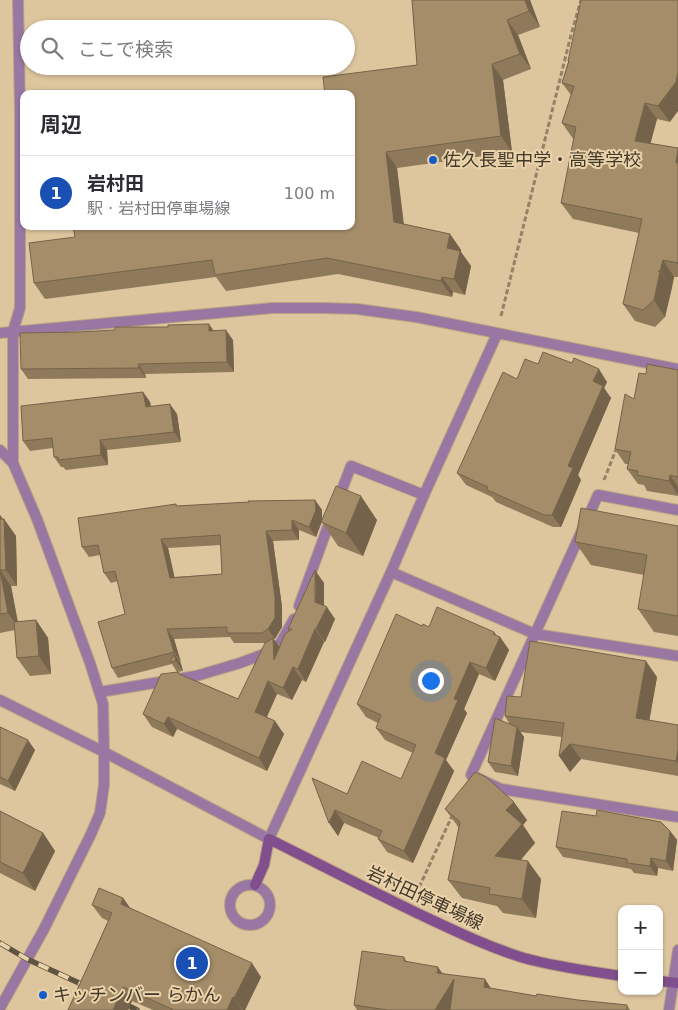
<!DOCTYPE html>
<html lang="ja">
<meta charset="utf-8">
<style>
body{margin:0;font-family:"DejaVu Sans","Noto Sans JP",sans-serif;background:#f2f2f3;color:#2b2b33}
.controls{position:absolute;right:15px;bottom:15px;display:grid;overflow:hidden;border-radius:10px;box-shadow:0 1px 4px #0004}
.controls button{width:45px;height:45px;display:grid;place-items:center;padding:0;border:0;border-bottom:1px solid #e1e1e2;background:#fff;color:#2b2b33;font:25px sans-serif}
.you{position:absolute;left:430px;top:680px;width:18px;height:18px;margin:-12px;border:4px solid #fff;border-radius:50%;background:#1a73e8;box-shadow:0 0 0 8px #1a73e833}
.badge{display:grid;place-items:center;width:32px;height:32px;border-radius:50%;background:#125ec8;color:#fff;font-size:16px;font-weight:700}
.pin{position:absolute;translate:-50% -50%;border:2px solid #fff;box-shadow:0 1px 5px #0006}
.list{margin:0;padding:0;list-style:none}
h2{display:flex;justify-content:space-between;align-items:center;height:65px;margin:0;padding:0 20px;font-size:21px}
h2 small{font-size:16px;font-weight:400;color:#7c7c81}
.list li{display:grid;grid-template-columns:32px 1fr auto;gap:15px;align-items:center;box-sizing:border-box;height:75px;padding:0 20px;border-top:1px solid #e1e1e2}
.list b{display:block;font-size:19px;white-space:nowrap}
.list p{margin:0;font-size:16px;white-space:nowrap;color:#7c7c81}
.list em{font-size:16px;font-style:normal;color:#7c7c81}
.icon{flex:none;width:28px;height:28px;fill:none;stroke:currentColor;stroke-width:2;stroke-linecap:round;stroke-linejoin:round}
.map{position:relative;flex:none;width:678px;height:1010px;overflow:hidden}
.search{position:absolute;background:#fff;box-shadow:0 1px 4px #0004;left:20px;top:20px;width:335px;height:55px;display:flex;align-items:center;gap:12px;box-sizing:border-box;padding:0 18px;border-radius:28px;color:#7c7c81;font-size:19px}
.panel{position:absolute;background:#fff;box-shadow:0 1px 4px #0004;left:20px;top:90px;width:335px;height:140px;border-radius:10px}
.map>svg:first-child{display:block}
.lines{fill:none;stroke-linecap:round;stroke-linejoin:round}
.service-casing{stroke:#b8a382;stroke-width:12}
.minor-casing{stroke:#b8a382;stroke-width:12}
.tertiary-casing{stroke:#b8a382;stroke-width:12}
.secondary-casing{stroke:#b8a382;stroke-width:12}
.path{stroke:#938266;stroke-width:3;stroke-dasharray:5 2.5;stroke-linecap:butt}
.service{stroke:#9977a3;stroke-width:10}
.minor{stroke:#9977a3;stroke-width:10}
.tertiary{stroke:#9977a3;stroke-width:10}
.secondary{stroke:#814e8e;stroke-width:10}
.rail-casing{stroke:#605440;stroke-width:5.5}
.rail{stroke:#ead2ab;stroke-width:4;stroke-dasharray:11;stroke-linecap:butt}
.wall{fill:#8e795a;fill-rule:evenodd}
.shaded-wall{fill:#74634a}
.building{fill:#a58d69;stroke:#74634a;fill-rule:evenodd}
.poi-dot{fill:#125ec8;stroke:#ead2ab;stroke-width:2}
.labels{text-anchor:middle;stroke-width:4;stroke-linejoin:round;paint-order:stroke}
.poi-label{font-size:18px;fill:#423929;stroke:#ead2ab;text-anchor:start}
.street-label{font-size:18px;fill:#423929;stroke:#ead2ab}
</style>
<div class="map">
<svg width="678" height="1010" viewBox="0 0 678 1010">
<rect width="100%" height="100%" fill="#ddc59e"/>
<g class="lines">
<defs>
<path id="service" d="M338,500L351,466L424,495
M299,606L331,518
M100,692L196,676L240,663L264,654L280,644L294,619"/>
<path id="minor" d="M0,333L272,308H324L357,309L416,317L678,369
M0,450L13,463L37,519L90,663L103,704L104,752V785L100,813L91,834L44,929L0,1008
M13,463V331L20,308V111L18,0
M678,510L598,495L471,775L501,789L678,817
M391,572L535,634L678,656
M669,1010L678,950"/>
<path id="tertiary" d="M0,700L104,752L269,839L391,572L424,495L497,334
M230 905a20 20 0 1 1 40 0a20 20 0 1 1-40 0Z"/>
<path id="secondary" d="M255,885L264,865L269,839C319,864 369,890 419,914C453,930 488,947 524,958C556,967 589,971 622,976
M659,981L678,983"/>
</defs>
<use href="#service" class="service-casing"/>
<use href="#minor" class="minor-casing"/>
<use href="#tertiary" class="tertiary-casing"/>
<use href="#secondary" class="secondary-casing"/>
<path class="path" d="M501,316L571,35L581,0
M604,480L617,447
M416,894L452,816"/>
<use href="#service" class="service"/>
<use href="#minor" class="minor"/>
<use href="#tertiary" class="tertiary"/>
<use href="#secondary" class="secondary"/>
<defs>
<path id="rail" d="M0,943L27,959L92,989
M117,1000L137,1010"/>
</defs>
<use href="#rail" class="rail-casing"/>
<use href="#rail" class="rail"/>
</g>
<path class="wall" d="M412,0H530L540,27L518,35L531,69L503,80L512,152L397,168L404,224L450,234L461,250V252L471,266L465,295L453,292L452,297L338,274L226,291L216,277L45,299L34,283L75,237L73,226H137L138,228L148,226H207L208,228L351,226L417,65Z
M678,0L670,122L657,119L650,143L678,148V277H674L671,288L665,317L655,327L635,321L623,304L639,233L573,219L561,203L574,140L562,123L571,95L562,83L568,62V61Z
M213,331L233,340L234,372L145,374L146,378L28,379L21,369L79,332Z
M538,364L607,382L604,388L611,398L578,475L581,480L561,527H553L496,502L492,497L466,485L457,473L517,379Z
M678,370V496L647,491L644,485L638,484L627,469L628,464H625L615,449L634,399L646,374Z
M143,392L150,402L151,407L177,414L181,442L107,450L108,465L66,470L63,467H61L54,457L53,448L30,451L23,441Z
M315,500L322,510V520H377L363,556L338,546L322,522L316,537L299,530V540L273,541L282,607V627L274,639L280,647L289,632L288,629L324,583V606L335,619L325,642H324L306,682L302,680L292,700L277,694L267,717L284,734L267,771L177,729L173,737L152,727L143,714L177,672L172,664L118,678L112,668L125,614L118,581L111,583L104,573L100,555L89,557L82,547L176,504L177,506ZM221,545L222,574L174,577L168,548ZM230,637L234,643H266L238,699L180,674L178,672L183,671L174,639Z
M0,515L3,519H4L16,536L17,586H11L18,622L36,620L48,638L51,674L30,676L17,658L15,630L0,633Z
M678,526V636L654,632L638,609L644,575L591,565L575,542Z
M422,626L494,632L496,636L500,637L509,650L495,681L479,674L464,709L467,713L446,760L454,771L413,863L387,852L378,839L379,838L344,823L338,836L312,778L347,794L401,779L413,753L385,740L376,728L378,723L366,717L357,704Z
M657,677L649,720L678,725V776L581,759L570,772L562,737L520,732L524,737L518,776L495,772L488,762L510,725L505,716L521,697Z
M0,727L35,750L15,791L0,784Z
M445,809L527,820L523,825L535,843L521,860L541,879L536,918L503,913L497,906L462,898L448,880L459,828Z
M0,811L43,833L55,851L35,891L0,873Z
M670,831L677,840L673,871L658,868L657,876L634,873L631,869L563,857L556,847Z
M123,898L130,908L261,977L245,1010H153L132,1001L128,1010H68L108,921L102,918L92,905Z
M404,957L407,962L491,988L536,996L627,1005L630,1010H357L354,1005Z"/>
<path class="shaded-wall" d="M525,0H530L540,27L529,11Z
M507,20L518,35L531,69L520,54Z
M492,64L503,80L512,152L501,136Z
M678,72V111L670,122L658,106Z
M645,103L657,119L647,157L635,141Z
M678,149V166L676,163Z
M386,152L397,168L405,238L394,222Z
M131,226H137L140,231L131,228Z
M203,226H207L213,235L203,229Z
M450,234L461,250V252L471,266L465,295L454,279L447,248Z
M663,260L674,277L672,288L660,271Z
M660,272L672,288L665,317L654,300Z
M442,277L453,292L452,297L441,281Z
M209,324L216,334L209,331Z
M226,330L233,340L234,372L227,362Z
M138,364L145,374L146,378L139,368Z
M599,369L607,382L604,388L611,398L578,475L581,480L561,527L552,515L568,466L593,381Z
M143,392L150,402L153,417L146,407Z
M170,404L177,414L181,442L174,432Z
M100,440L107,450L108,465L101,455Z
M670,475L678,487V495L669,481Z
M361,496L377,520L363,556L346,533Z
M315,500L322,510V520L316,537L309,527Z
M0,515L4,521V519L16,536L17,586L6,570L0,526Z
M292,520L299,530V540L292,530Z
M266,531L273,541L282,607V627L275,639L268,629Z
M161,539L168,548L177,588L170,578Z
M0,570L11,586L19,629L8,613Z
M315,570L324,583V612L327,607L335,619L325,642L316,629Z
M36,620L48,638L51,674L39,656Z
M167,629L174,639L181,662L174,652Z
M315,629L324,642L306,682L298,669Z
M494,632L499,639L500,637L509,650L495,681L486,668Z
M273,638L282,651L274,660Z
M174,654L181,664L183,671L176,661Z
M646,661L657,677L647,734L636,718Z
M470,662L479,674L464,709L467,713L446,760L454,771L413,863L404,851L435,753L454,699Z
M293,667L302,680L292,700L283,688Z
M268,681L277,694L263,725L255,712Z
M168,717L177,729L173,737L164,724Z
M275,721L284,734L267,771L259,758Z
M517,727L524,737L518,776L511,766Z
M28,740L35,750L15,791L8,781Z
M570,744L581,759L570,772L559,756Z
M678,749V764L676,761Z
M514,802L527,820L523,825L535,843L508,874L495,856L506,810Z
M335,810L344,823L338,836L329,823Z
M670,831L677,840L673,871L666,861Z
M43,833L55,851L35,891L23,873Z
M651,858L658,868L657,876L650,866Z
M528,861L541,879L536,918L522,899Z
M123,898L133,912L121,904Z
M252,963L261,977L245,1010H243L234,998Z
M438,967L447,980L437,973Z
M454,979L453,1010H435Z
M485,979L494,993L484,987Z
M123,987L132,1001L128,1010H113Z
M233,997L242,1010H227Z"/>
<path class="building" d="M412,0H525L529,11L507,20L520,54L492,64L501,136L386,152L394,222L450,234L447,248L460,251L454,279L442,277L441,281L327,258L215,275L212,260L34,283L29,243L75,237L73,226H131V228L148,226H203V229L222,226H351V94H325L323,77L417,65Z
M581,0H678V72L676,82L658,106L645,103L635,141L678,148L676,163H678V263L663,260L660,271H658L660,272L654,300L643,310L623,304L642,219L561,203L576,127L562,123L574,86L562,83L569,61H568Z
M209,324V331L226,330L227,362L138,364L139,368L21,369L20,333L79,332L115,330V327H168V325Z
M543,352L572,363L574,358L599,369L593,381L603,386L568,466L573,468L552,515H544L487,490L488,487L457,473L503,372L517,379L525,359L538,364Z
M647,364L678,370V477L670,475L669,481L637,475L638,471L627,469L631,452L615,449L625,394L634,399L639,373L646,374Z
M143,392L146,407L170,404L174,432L100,440L101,455L59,460L58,457H54L52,438L23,441L21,406Z
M336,486L361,496L346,533L321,522Z
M315,500L316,510L309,527L292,520V530L266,531L275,597V618L268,629L262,633H227V627L167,629L174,652L112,668L98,622L125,614L115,571L104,573L98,545L82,547L78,518L176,504V506L249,502L248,501ZM220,535L222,574L170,578L161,539Z
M581,508L678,526V616L638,609L647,555L575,542Z
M0,519H4L6,570H0Z
M0,570L8,613L0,614Z
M315,570V602L327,607L316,629H315L298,669L293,667L283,688L268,681L255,712L275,721L259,758L168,717L164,724L143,714L161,674L178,672L179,674L238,699L265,643L273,638L274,660L285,634L292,629H288Z
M437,607L494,632L493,634L500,637L486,668L470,662L454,699L458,700L435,753L445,758L404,851L378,839L382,831L335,810L329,823L312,778L347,794L362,761L401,779L416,745L376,728L381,715L357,704L396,614L422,626L423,624L429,627Z
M36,620L39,656L17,658L14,622Z
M530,641L646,661L636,718L678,725V749L676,761L570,744L559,756L564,723L505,716L507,696L521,697Z
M174,654L176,661L170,662Z
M495,718L517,727L511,766L488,762Z
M0,727L28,740L8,781L0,777Z
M475,772L486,777L514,802L506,810L522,824L495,856L528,861L522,899L489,894L490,888L448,880L460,822L445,809Z
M597,810L661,822L670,831L666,861L651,858L650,866L627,863V859L556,847L562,811L596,816Z
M0,811L43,833L23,873L0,862Z
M99,888L123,898L121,904L252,963L234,998L233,997L227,1010H174L123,987L113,1010H68L112,913L92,905Z
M362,951L404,957V961L438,967L437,973L485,979L484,987L536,996L537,994L578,1000L627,1005V1010H450L454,979L435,1010H388L354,1005Z"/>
<g class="poi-dot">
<circle cx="433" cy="160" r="5"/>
<circle cx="43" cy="995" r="5"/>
</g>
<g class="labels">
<g class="poi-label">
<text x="443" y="166">佐久長聖中学・高等学校</text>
<text x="53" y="1001">キッチンバー らかん</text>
</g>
<g class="street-label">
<text transform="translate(425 898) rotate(25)" y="6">岩村田停車場線</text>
</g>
</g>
</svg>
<div class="controls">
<button>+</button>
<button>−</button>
</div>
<div class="you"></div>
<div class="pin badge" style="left:192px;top:963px;background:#1a4fb4">1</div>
<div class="search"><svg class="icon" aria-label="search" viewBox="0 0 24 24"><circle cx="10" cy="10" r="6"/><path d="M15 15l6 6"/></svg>ここで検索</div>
<section class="panel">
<h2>周辺<small></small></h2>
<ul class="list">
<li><span class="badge" style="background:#1a4fb4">1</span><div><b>岩村田</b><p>駅 · 岩村田停車場線</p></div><em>100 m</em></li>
</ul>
</section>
</div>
